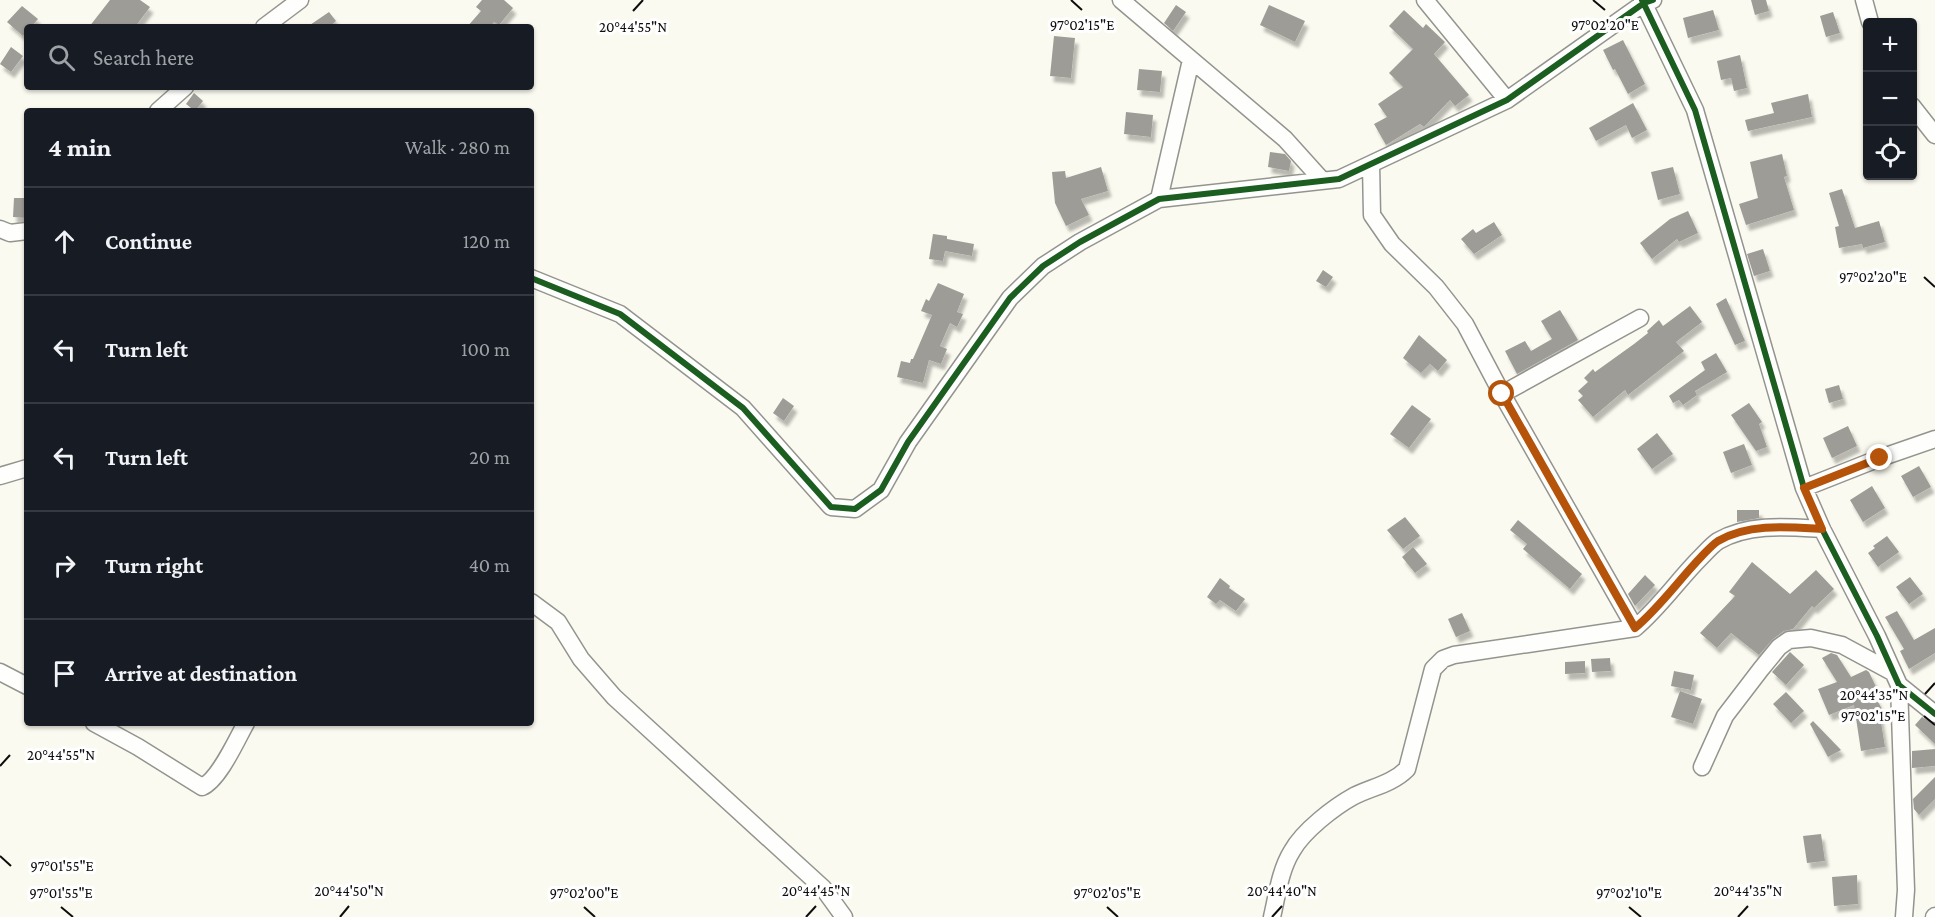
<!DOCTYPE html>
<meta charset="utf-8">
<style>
body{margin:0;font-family:"Crimson Pro",serif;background:#242831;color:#f1f3f6}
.controls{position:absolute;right:18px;top:18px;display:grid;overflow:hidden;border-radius:6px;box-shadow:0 2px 4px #0004}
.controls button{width:54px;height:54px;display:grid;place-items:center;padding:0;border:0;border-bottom:2px solid #363941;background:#171b24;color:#f1f3f6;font:30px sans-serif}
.stop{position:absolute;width:18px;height:18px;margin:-14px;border:4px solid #b45309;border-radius:50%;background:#fff}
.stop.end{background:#b45309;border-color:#fff;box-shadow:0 2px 6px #0008}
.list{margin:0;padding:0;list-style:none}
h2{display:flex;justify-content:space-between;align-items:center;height:78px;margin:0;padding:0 24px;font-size:26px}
h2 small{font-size:20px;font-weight:400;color:#9ea1a6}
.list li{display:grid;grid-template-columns:39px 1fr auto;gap:18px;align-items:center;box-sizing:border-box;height:108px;padding:0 24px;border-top:2px solid #363941}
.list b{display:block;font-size:22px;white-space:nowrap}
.list em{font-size:20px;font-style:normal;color:#9ea1a6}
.icon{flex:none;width:33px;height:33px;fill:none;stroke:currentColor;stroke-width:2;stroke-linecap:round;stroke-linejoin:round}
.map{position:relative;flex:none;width:1935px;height:917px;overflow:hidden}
.search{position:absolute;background:#171b24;box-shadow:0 2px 4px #0004;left:24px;top:24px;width:510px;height:66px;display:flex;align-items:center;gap:15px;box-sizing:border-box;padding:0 21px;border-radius:6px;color:#9ea1a6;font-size:22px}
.panel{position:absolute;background:#171b24;box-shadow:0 2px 4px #0004;left:24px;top:108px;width:510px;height:618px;border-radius:6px}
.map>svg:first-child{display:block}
.building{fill:#9e9c96;filter:url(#shadow)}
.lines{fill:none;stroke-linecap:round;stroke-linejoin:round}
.street-casing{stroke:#94948f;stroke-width:19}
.street{stroke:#fefefd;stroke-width:16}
.cycleway-casing{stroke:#fff;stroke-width:10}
.cycleway{stroke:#1b5e20;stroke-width:6}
.route{stroke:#b45309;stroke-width:8}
.ticks{fill:none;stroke:#0d0d0d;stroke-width:2}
.ticks-label{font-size:15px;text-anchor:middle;fill:#0d0d0d;stroke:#fff;stroke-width:6;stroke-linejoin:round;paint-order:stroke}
</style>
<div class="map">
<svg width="1935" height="917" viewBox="0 0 1935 917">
<defs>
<filter id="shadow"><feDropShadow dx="3.5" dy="6" stdDeviation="1.5" flood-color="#0004"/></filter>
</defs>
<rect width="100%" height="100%" fill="#fbfaf0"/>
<path class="building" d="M110,0H140L150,7L135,27H89Z
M482,0H504L513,8L499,25L494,22L490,27H467L481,11L476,7Z
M1751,0H1766L1769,11L1755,15Z
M1176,5L1186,12L1173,31L1164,23Z
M1269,5L1305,21L1295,42L1260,25Z
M22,6L38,19L31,27H27V31L23,36L7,22Z
M1404,10L1423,28L1426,24L1445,42L1434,54L1469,95L1455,106L1450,100L1424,127L1420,124L1386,145L1374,124L1387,117L1378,104L1403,87L1389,73L1413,49L1389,26Z
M1713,10L1719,30L1688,38L1683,18Z
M329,12L336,21L329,27H307Z
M1833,12L1840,33L1826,37L1820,16Z
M1054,36L1075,38L1071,78L1050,76Z
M1623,40L1645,84L1628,94L1615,69L1613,70L1603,50Z
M11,47L23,56L11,72L0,64Z
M1740,55L1747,88L1734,91L1731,78L1721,80L1717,61Z
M1139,69L1162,71L1160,92L1137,90Z
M194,93L203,101L195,111L186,104Z
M1808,94L1812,117L1748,131L1745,120L1774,113L1771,103Z
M1633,103L1647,130L1632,138L1626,125L1596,141L1589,128Z
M1126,112L1153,115L1151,137L1124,134Z
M1270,152L1285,154L1291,161L1289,171L1268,167Z
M1782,154L1787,176L1784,177L1794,210L1746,225L1739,204L1758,198L1750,162Z
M1101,167L1108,191L1081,199L1089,215L1066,226L1055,203L1052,172L1065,171L1066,178Z
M1673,167L1680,194L1658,200L1651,172Z
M1842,189L1855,228L1879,221L1885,242L1863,248L1862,244L1839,248L1835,227L1839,226L1829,193Z
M14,198H27V218L13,217Z
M1688,211L1698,233L1679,242L1677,239L1652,259L1640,243L1670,219Z
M1494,222L1502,235L1474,254L1461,239L1473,229L1476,233Z
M933,234L947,236V239L974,244L972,256L945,251L943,261L929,259Z
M1763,249L1770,271L1754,276L1747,254Z
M1323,270L1333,277L1326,287L1316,281Z
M938,283L964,294L957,312L963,314L957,327L950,323L940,346L947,349L941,364L929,360L923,383L897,377L901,361L910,363L911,359H913L932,315L921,311L926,299L929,301Z
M1726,298L1745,341L1735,345L1716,304Z
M1690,306L1702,322L1676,342L1684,351L1628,395L1625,390L1593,417L1578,400L1583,396L1578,391L1588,382L1584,378L1593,369L1595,372L1634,344L1648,333L1647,331L1659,320L1663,326Z
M1560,310L1578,340L1517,374L1505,351L1525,341L1531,351L1552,339L1541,321Z
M1419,335L1447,360L1438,371L1430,364L1421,373L1403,358Z
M1716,353L1727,372L1695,391L1697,395L1683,405L1679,400L1673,403L1669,396L1705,370L1701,362Z
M1839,385L1843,399L1829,403L1825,389Z
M783,398L794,406L784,421L773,413Z
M1749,403L1762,422L1759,424L1767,447L1756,451L1731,415Z
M1412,405L1431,419L1409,448L1390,434Z
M1848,426L1857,446L1832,458L1823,438Z
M1657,433L1673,454L1652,469L1637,449Z
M1744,444L1752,465L1731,473L1723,452Z
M1919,466L1931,487L1913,497L1901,476Z
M1872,486L1885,508L1863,522L1850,500Z
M1737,510H1759V518L1737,522Z
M1405,517L1420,536L1403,549L1387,530Z
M1518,520L1582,574L1570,589L1523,549L1527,544L1510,530Z
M1887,536L1899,552L1878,567L1868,553L1875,548L1873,546Z
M1413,547L1427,564L1415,573L1402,557Z
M1752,562L1790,594L1816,570L1834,589L1814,608L1812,606L1793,629L1784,631L1773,639L1759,655L1731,633L1717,648L1700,633L1735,596L1729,592Z
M1645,575L1655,585L1635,606L1628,594Z
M1910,577L1923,594L1909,604L1896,587Z
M1220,578L1230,586L1229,588L1245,599L1236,611L1220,600L1216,604L1207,597Z
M1897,611L1914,640L1935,628V653L1909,669L1900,651L1904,649L1885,617Z
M1462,613L1470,631L1456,637L1448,619Z
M1790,652L1804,665L1786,685L1772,672Z
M1831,653L1837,655L1851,677L1866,670L1869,672L1877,689L1872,691L1882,709L1879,710L1885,747L1861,751L1854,705L1829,715L1818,689L1837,682L1822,658Z
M1610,658L1611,671L1592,672L1591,659Z
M1585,661V673L1565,674V662Z
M1674,671L1694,675L1691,690L1671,686Z
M1680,691L1702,699L1693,724L1671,717Z
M1786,692L1804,711L1791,723L1773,704Z
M1922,717L1935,724V744L1915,725Z
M1813,721L1841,750L1828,757L1810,724Z
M1935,749V766L1912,768V751Z
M1935,777V799L1919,815L1914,809L1913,799Z
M1821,834L1825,861L1807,863L1803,836Z
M1857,875L1858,904L1834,906L1832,877Z"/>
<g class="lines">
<defs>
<path id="street" d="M1121,0L1285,139L1322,180
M1425,0L1507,100
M1642,0L1695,110L1804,488L1822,529L1877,636L1899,685L1935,714
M1864,0L1870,22
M264,27L300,0
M1912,106L1935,135
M158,111L185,87
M1371,164L1372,215L1392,244L1436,287L1465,324L1502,394L1635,628
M1159,199L1191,60
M0,229L10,233L27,231
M531,278L620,314L743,408L831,507L855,509L881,490L908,442L1010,298L1043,266L1080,242L1159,199L1339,179L1507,100L1644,3L1653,0
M1502,394L1640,318
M0,476L27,468
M1804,488L1880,458L1935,439
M531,602L558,622L581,659L614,697L823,888L844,917
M0,672L27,686
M1899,685L1906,890L1904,917
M94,723L138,747L202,787C219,780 237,739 246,723
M1702,767L1725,716L1761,669L1779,647L1789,640L1811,638L1842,645L1892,672
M1272,917C1277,896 1280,870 1292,851C1303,831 1334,807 1354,796C1372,787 1392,784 1407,769L1433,669L1443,659L1454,655L1635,628C1660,607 1678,580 1701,557C1706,552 1712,545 1718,541C1749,523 1788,527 1822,529
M1934,917L1935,916"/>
</defs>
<use href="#street" class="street-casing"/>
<use href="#street" class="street"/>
<defs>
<path id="cycleway" d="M1642,0L1695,110L1804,488L1822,529L1877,636L1899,685L1935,714
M531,278L620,314L743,408L831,507L855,509L881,490L908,442L1010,298L1043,266L1080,242L1159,199L1339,179L1507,100L1644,3L1653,0"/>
</defs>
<use href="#cycleway" class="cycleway-casing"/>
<use href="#cycleway" class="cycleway"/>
</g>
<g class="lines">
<path class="route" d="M1502,394L1635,628C1660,607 1678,581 1701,557C1706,552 1712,545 1718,541C1749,523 1788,527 1822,529L1804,488L1880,458"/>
</g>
<path class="ticks" d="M1071,0L1082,10M1593,0L1605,10M633,11L643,0M1924,277L1935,287M1925,694L1935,683M1924,716L1935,725M0,766L10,755M0,856L11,866M61,907L73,917M584,907L595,917M1107,907L1118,917M1629,907L1641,917M340,917L349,906M806,917L816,906M1272,917L1282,906M1738,917L1748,906"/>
<g class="ticks-label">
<text x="1605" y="30">97°02'20"E</text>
<text x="1082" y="30">97°02'15"E</text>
<text x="633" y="32">20°44'55"N</text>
<text x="1873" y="282">97°02'20"E</text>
<text x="1874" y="700">20°44'35"N</text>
<text x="1873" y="721">97°02'15"E</text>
<text x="61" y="760">20°44'55"N</text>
<text x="62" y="871">97°01'55"E</text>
<text x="349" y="896">20°44'50"N</text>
<text x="816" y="896">20°44'45"N</text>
<text x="1282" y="896">20°44'40"N</text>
<text x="1748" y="896">20°44'35"N</text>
<text x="61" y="898">97°01'55"E</text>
<text x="584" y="898">97°02'00"E</text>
<text x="1107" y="898">97°02'05"E</text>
<text x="1629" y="898">97°02'10"E</text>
</g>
</svg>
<div class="controls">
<button>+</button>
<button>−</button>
<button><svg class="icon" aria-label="locate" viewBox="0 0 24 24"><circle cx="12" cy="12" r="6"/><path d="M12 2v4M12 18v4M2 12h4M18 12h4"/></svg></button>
</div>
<div class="stop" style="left:1502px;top:394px"></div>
<div class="stop end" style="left:1880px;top:458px"></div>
<div class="search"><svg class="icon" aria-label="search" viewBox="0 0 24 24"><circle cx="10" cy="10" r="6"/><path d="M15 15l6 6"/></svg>Search here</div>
<section class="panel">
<h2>4 min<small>Walk · 280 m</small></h2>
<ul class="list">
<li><svg class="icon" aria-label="ahead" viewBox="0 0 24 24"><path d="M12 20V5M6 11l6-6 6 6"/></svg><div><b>Continue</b></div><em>120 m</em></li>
<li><svg class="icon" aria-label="left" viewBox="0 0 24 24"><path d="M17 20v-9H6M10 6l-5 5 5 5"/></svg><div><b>Turn left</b></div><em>100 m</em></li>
<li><svg class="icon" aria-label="left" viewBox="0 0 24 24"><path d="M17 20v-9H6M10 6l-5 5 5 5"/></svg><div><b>Turn left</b></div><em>20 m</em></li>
<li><svg class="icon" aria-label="right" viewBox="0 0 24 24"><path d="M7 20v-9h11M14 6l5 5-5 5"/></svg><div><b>Turn right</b></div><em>40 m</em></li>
<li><svg class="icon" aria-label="arrive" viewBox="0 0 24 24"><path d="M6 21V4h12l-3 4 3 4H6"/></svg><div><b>Arrive at destination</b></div></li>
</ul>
</section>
</div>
